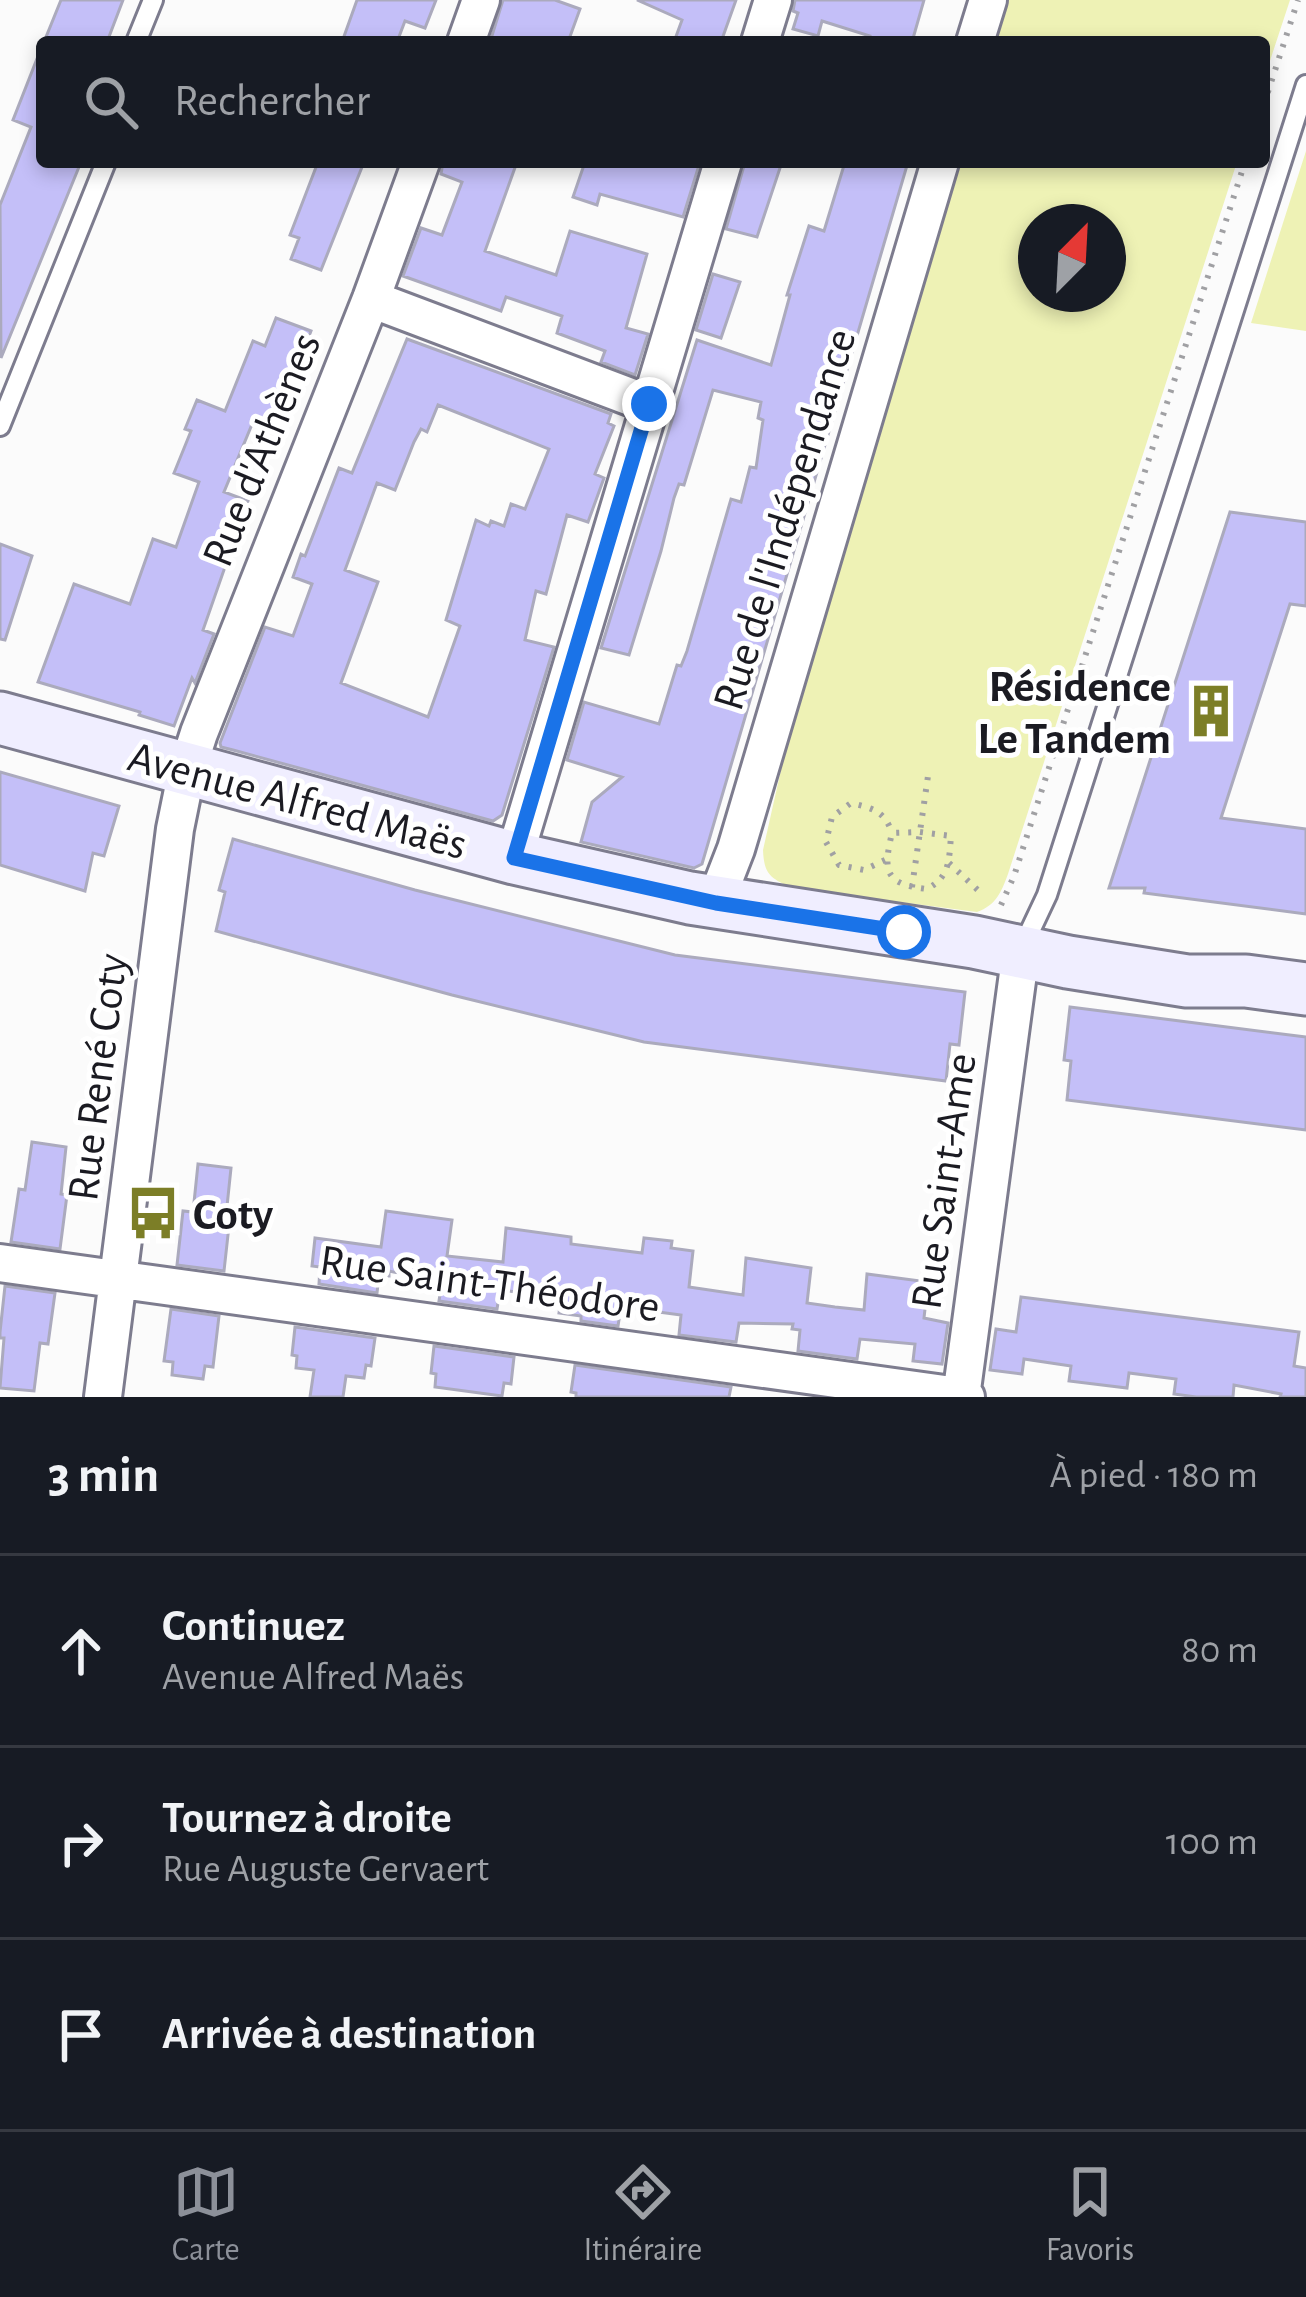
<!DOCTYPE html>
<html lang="fr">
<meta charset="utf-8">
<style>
body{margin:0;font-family:"Alegreya Sans",sans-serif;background:#242831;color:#f1f3f6}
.compass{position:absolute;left:1018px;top:204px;width:108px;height:108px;border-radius:50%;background:#171b24;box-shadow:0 6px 18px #0003;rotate:24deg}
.stop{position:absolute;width:36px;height:36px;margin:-27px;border:9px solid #1a73e8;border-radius:50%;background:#fff}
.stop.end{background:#1a73e8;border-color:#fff;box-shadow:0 3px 12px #0008}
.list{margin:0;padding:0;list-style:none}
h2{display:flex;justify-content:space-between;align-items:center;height:156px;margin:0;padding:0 48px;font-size:51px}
h2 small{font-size:39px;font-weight:400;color:#9ea1a6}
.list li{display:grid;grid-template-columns:78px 1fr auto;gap:36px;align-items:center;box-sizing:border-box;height:192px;padding:0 48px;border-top:3px solid #363941}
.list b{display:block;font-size:45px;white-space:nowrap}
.list p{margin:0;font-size:39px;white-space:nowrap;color:#9ea1a6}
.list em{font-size:39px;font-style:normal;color:#9ea1a6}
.icon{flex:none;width:66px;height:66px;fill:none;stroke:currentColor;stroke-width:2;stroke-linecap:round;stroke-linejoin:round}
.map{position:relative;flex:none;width:1306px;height:1397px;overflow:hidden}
.search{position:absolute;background:#171b24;box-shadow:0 6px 18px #0003;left:36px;right:36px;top:36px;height:132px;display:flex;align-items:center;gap:30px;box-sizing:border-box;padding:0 42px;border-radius:12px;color:#9ea1a6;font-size:45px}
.sheet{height:732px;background:#171b24}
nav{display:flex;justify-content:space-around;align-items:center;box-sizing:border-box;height:168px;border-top:3px solid #363941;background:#171b24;font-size:33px;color:#9ea1a6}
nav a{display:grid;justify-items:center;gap:6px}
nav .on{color:#8c9099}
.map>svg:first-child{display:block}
.green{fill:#eef2b5;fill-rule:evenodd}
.building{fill:#c4bff8;stroke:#abaabd;stroke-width:3;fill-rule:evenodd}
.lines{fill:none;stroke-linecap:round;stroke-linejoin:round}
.service-casing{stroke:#7d7c8e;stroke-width:24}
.minor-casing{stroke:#7d7c8e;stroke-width:42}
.secondary-casing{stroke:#7d7c8e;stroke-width:57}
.path{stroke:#a0a0a3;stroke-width:6;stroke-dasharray:3 9;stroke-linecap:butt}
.service{stroke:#fff;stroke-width:18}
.minor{stroke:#fff;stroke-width:36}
.secondary{stroke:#f0eeff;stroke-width:51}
.route{stroke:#1a73e8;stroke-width:15}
.labels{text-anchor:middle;stroke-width:10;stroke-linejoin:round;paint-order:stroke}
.street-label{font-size:45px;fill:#1b1b22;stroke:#fff}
.poi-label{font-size:45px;font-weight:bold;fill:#1b1b22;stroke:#fff;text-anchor:end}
</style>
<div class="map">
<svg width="1306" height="1397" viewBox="0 0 1306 1397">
<rect width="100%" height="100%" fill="#fbfbfb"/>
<path class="green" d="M1003,0H1290L1264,79V42H990Z
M1306,151V331L1251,323Z
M955,162H1237L1008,874C1001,893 996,905 977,912L792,888C770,878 764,874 763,850L792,721ZM1036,222H1108V294H1036Z"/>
<path class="building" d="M61,0H123L107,42H44Z
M357,0H436L425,28L405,21L397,42H342Z
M503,0H555L580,9L568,42H490Z
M637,0H736L721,42H674L682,20Z
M795,0H924L912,42H869L870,36L822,21L818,36L793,29L798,13L793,11Z
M40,51L42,162H81L1,358L0,205L31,127L13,120Z
M318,162H364L321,270L291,259L299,238L290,235Z
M443,162H517L485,251L556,275L570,231L647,254L626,328L648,334L635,375L601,362L605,351L557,333L562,316L506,297L501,311L403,276L421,228L442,235L462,182L441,174Z
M585,162H700L683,217L600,194L597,205L573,197Z
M745,162H782L757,237L726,229Z
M845,162H908L702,864L694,868L581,842L592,802L622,777L567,760L584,702L659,724L677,665L681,666L687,651L731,499L741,502L750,467L756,468L763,420L758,418L761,402L713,390L684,485L679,484L674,498L661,551L629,655L601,648L697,340L771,365L790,295H787L809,226L824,231Z
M713,274L740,282L721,338L696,330Z
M276,318L311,331L274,430L253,422L224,492L248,501L203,630L214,634L195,683L192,678L174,726L139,715L140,712L38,682L74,584L130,604L153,539L176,547L199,482L174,473L191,431L185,429L197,400L225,411L253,341L265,346Z
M407,339L611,414L608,423L614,426L595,474L604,478L588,522L567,515L546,594L536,591L525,640L554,647L502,815L493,821L233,750L221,747L220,743L265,627L293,636L312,584L293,577L301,554L305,556L339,468L352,473ZM438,405L549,449L525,509L511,504L504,526L491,521L489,526L476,520L446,620L460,626L428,717L341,683L378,582L345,570L377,483L395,490L414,442L421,429L427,432Z
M1230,512L1306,522V606L1290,604L1221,818L1306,829V914L1144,893L1145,888H1109Z
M0,544L32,556L5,640L0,639Z
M0,772L119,806L104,856L93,853L85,891L0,865Z
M233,839L415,890L675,955L965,992L959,1045L950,1044L946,1081L644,1042L452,995L216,931L225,892L219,890Z
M1070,1007L1306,1037V1130L1067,1100L1071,1061L1064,1060Z
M32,1142L66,1147L61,1194L67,1195L60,1249L11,1242L19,1189L25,1190Z
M198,1164L231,1168L226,1216L230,1217L224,1271L177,1265L183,1211L193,1212Z
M386,1211L452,1220L447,1256L503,1262L506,1228L571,1237V1244L642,1253L644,1238L672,1241L671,1248L693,1251L689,1287L743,1295L746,1258L811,1268L807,1303L835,1307L864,1310L867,1274L928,1282L924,1318L948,1323L942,1364L913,1361L915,1344L860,1339L857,1359L798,1351L800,1330L792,1329L793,1324L739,1323L736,1342L679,1335L681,1315L621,1307L618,1326L581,1321V1316L559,1313L561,1299L509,1291H500L497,1309L439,1301L442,1282L389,1271V1276H379L377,1293L319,1284L320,1267L312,1266L315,1238L381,1247Z
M5,1286L55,1293L48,1344L40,1343L34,1391L0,1388L4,1338H0V1332Z
M1021,1297L1299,1332L1294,1366L1306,1368V1397H1280L1281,1394L1234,1385L1233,1397H1196L1174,1394L1176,1379L1129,1373L1127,1388L1069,1381L1071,1366L1024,1359L1022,1374L990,1370L996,1329L1016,1332Z
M171,1309L219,1316L213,1367L205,1366L203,1379L172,1375L173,1362L164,1361Z
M295,1327L375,1338L371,1366L366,1365L364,1378L346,1376L343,1397H310L314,1370L296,1368L297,1356L292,1355Z
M434,1346L514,1357L511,1384L504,1383L502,1396L435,1387L436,1374L431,1373Z
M575,1365L731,1387L729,1397H576V1393L571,1392Z"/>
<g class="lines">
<defs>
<path id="service" d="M136,42L153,0
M0,426L106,162
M1023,946L1047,895L1306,85"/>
<path id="minor" d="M466,42L481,0
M760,42L773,0
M975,42L988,0
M371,299L649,404
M514,858L723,162
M715,903L736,849L940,162
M0,1263L966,1397
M103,1397L175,829L187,770L199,733L371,299L421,162
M961,1397L1021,951"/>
<path id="secondary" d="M0,718L514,858L690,898L974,942L1068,962L1187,981H1246L1306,989"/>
</defs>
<use href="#service" class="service-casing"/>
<use href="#minor" class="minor-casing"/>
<use href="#secondary" class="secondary-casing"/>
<path class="path" d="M1264,104L1298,0
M920,832L951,836C949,860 950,877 927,889C884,884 883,871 892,833Z
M885,860L864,870L839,865L826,842L832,817L851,803C872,808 885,811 892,833
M949,863L982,894
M912,887L928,776
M1001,905L1014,876L1245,162"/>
<use href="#service" class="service"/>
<use href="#minor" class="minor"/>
<use href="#secondary" class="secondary"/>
</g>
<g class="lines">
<path class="route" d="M649,404L514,858L716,903L904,932"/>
</g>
<defs>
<symbol id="building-bare" viewBox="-9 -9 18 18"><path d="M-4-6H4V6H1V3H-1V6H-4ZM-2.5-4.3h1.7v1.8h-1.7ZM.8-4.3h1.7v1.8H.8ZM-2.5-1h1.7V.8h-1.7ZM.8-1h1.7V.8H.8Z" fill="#7c7e27" stroke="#fff" stroke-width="2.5" paint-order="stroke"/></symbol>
<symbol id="bus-bare" viewBox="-9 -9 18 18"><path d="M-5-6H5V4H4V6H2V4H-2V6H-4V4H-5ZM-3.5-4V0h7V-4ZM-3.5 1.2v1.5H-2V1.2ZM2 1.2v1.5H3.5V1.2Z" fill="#7c7e27" stroke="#fff" stroke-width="2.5" paint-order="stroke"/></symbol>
</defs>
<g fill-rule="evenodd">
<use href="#building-bare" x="1173" y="673" width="76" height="76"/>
<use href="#bus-bare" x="115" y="1175" width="76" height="76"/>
</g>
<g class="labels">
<g class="street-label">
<text transform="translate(260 449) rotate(-68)" y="16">Rue d'Athènes</text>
<text transform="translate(783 519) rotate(-73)" y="16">Rue de l'Indépendance</text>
<text transform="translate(298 799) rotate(15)" y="16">Avenue Alfred Maës</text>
<text transform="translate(96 1077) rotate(-83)" y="16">Rue René Coty</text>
<text transform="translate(942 1181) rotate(-82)" y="16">Rue Saint-Ame</text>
<text transform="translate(490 1282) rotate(8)" y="16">Rue Saint-Théodore</text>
</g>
<g class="poi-label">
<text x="1171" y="701">Résidence<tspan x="1171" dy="52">Le Tandem</tspan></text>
<text x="193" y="1229" text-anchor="start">Coty</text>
</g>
</g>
</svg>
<svg class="compass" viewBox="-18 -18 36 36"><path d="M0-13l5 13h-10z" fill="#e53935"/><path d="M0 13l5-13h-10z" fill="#9ea1a6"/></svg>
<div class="stop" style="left:904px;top:932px"></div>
<div class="stop end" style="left:649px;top:404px"></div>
<div class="search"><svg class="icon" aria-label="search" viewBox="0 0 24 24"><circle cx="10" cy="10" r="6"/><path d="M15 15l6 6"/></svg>Rechercher</div>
</div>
<section class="sheet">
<h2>3 min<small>À pied · 180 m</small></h2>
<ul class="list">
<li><svg class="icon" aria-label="ahead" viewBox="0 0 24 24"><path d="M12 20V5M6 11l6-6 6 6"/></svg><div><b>Continuez</b><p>Avenue Alfred Maës</p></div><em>80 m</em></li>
<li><svg class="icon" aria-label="right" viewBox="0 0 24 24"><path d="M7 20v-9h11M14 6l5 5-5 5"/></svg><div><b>Tournez à droite</b><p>Rue Auguste Gervaert</p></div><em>100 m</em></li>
<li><svg class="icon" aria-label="arrive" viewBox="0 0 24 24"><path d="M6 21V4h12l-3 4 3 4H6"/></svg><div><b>Arrivée à destination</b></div></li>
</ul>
</section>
<nav>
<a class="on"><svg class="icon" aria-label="map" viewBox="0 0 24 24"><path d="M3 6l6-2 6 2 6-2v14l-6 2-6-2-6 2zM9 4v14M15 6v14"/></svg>Carte</a>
<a><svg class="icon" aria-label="directions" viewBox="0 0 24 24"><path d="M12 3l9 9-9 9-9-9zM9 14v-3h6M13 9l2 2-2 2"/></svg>Itinéraire</a>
<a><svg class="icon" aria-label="saved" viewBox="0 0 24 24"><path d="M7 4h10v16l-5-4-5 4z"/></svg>Favoris</a>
</nav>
